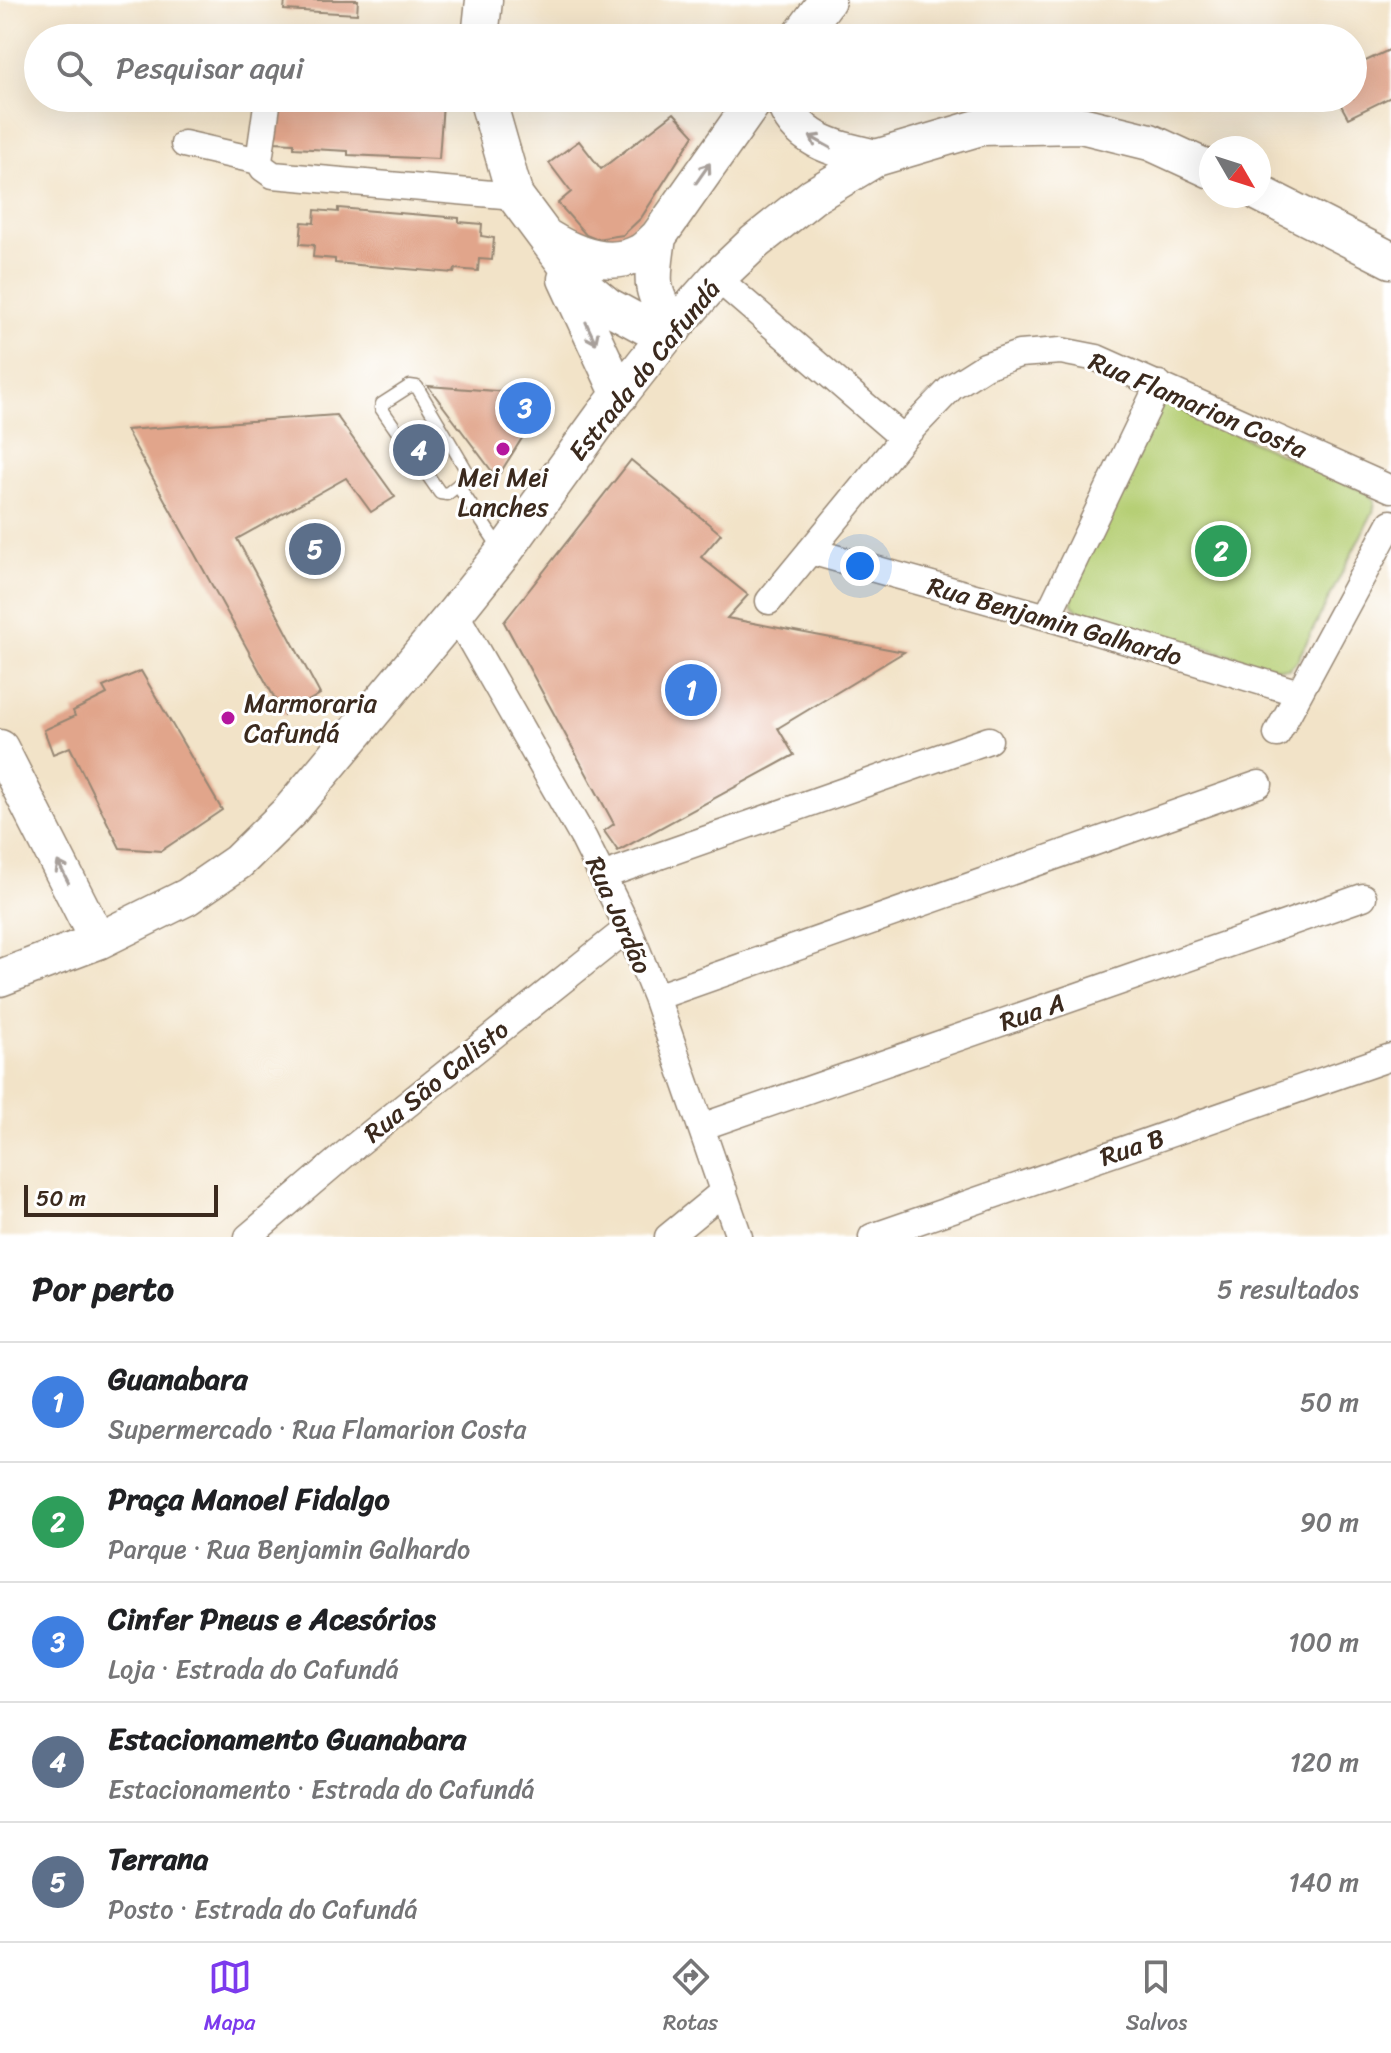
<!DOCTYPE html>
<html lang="pt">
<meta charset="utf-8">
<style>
body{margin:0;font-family:Sriracha,sans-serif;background:#f2f2f2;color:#202124}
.compass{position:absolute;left:1199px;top:136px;width:72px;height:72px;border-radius:50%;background:#fff;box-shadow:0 8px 32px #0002;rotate:129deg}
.scale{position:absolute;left:24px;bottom:20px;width:194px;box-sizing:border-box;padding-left:8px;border:4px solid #3b2a1e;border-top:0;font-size:22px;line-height:28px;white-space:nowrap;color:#3b2a1e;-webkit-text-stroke:6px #fff;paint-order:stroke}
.you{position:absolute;left:860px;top:566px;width:28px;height:28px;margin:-20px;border:6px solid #fff;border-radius:50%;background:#1a73e8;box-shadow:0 0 0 12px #1a73e833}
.badge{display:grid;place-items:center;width:52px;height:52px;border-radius:50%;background:#7c3aed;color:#fff;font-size:26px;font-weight:700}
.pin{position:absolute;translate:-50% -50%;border:4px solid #fff;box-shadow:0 2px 8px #0006}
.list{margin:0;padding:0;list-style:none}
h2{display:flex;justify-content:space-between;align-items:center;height:104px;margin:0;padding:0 32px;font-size:34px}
h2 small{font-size:26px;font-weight:400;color:#757577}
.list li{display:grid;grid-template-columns:52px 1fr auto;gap:24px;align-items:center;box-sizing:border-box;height:120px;padding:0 32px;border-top:2px solid #e0e0e0}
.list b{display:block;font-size:30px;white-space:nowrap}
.list p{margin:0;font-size:26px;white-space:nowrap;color:#757577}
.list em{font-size:26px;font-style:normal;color:#757577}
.icon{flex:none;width:44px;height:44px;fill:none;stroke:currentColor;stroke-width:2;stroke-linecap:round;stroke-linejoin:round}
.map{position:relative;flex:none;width:1391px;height:1237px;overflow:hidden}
.search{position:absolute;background:#fff;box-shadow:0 8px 32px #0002;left:24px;right:24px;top:24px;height:88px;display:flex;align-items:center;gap:20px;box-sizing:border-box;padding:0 28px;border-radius:44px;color:#757577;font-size:30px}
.sheet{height:704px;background:#fff}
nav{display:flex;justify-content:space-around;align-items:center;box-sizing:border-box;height:112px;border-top:2px solid #e0e0e0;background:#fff;font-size:22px;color:#757577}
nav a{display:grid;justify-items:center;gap:4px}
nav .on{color:#7c3aed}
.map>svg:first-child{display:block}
.green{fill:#b6cf74;stroke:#787c49;stroke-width:2}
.building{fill:#e1a58b}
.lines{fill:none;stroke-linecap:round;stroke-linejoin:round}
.lane-casing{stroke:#968673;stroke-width:15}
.street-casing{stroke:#968673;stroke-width:29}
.secondary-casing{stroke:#968673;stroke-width:39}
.lane{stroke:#fff;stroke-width:12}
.street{stroke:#fff;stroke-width:26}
.secondary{stroke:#fff;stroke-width:36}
.oneway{stroke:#a79f9a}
.poi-dot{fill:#b5179e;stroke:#fff;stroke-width:3}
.labels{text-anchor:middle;stroke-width:6;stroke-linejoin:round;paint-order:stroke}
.street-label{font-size:26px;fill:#3b2a1e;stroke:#fff}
.poi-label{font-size:26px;fill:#3b2a1e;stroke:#fff}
</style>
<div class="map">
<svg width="1391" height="1237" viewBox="0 0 1391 1237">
<rect width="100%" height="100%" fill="#fff"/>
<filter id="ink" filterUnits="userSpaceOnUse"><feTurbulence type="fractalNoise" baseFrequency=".0125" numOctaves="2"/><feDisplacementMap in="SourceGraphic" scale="16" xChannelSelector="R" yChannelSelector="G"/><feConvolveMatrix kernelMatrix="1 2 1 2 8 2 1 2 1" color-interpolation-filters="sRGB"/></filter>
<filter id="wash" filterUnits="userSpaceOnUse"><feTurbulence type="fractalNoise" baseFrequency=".006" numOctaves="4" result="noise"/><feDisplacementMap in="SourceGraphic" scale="32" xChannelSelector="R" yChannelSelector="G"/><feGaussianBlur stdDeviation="1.8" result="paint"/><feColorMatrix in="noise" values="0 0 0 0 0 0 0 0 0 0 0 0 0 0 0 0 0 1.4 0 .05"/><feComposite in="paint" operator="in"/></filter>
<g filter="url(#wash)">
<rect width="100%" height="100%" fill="#f2e3c8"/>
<path class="green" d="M1164,402L1368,493L1375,501L1373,512L1297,661L1289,669L1277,668L1082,614L1072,605L1070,589Z"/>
<g id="blocks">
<path class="building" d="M285,0H358L357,14L284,10Z
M1391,49V97L1348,118L1337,98H1353V67Z
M278,98H367L443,103L439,159L348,155V151L294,148V143L274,142Z
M674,113L694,135L641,218L623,235L596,239L586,235L558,203L571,192L549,163L579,141L601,169Z
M338,208L459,218V222L482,224L481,236L494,238L492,260L479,259L478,271L455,269L454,273L335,263V259L313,257L314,245L300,244L302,222L314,223L315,210L338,212Z
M428,386L537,394L529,427L497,478Z
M336,415L395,497L371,512L346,478L237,539L320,694L284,715L126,430Z
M631,460L721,534L701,557L748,595L727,618L904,652L778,728L794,755L618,851L604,831L614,824L504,622Z
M141,671L222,810L161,851L120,848L70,747L53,754L44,730L75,716L73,711L107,694L103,687Z"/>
</g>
</g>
<g filter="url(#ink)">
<use href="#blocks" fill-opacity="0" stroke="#968673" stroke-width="2"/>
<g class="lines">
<defs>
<path id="lane" d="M410,386L417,387L468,473V477L447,494L440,493L381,408L382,404Z
M458,486L501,550"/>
<path id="street" d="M268,98L259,161L263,168L273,175L515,196
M184,144L259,161
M717,278L903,438
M810,551L1047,617L1299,693
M769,601L903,438L952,387L985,366L1019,354L1061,351L1097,358L1391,489
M455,613L584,839L628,928L656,997L739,1237
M1047,617L1159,384
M1277,734L1391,523
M602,876L989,740
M656,997L1259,784
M701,1127L1363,897
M248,1237L350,1150L628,928
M668,1237L724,1191
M872,1237L1391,1057"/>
<path id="secondary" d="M480,38L484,0
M799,38L827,0
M487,98L515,196L579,282L608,306L665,337
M783,98C796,142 837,149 876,158
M1259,193L1391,260
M658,237C652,283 648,287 674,328
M548,238C574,254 608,269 639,253C646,250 652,242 658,237L756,98
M566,279L620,395
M0,748L98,941
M0,978L98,941L187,897L238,862L290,811L455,613L507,548L602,417L665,337L717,278L755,242L813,196L876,158L981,127L1081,125L1150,142L1211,170"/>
</defs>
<use href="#lane" class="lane-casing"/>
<use href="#street" class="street-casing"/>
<use href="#secondary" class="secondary-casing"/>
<use href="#lane" class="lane"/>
<use href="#street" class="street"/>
<use href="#secondary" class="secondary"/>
</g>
<defs><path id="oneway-shaft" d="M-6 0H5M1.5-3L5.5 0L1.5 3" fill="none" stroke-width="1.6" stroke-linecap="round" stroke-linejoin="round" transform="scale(2)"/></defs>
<g class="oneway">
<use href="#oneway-shaft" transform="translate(820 142) rotate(-151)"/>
<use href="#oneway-shaft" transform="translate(703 173) rotate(-55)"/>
<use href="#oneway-shaft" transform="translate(591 333) rotate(65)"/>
<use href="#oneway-shaft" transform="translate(63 872) rotate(-117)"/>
</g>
</g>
<g class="poi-dot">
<circle cx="503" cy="449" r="8"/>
<circle cx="228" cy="718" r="8"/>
</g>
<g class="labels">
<g class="street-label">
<text transform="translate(644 370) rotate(-51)" y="9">Estrada do Cafundá</text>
<text transform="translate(1198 405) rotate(23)" y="9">Rua Flamarion Costa</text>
<text transform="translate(1055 621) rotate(16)" y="9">Rua Benjamin Galhardo</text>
<text transform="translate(619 915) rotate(66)" y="9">Rua Jordão</text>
<text transform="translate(1032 1012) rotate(-19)" y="9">Rua A</text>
<text transform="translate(436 1081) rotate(-39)" y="9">Rua São Calisto</text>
<text transform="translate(1132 1147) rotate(-19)" y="9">Rua B</text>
</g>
<g class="poi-label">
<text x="503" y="486">Mei Mei<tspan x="503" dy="30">Lanches</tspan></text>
<text x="244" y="712" text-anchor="start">Marmoraria<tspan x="244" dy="30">Cafundá</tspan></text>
</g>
</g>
</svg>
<svg class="compass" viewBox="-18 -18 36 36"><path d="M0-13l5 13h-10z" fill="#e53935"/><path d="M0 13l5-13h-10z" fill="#757577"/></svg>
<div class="scale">50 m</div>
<div class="you"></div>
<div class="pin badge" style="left:691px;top:690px;background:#3f7fe0">1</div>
<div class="pin badge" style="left:1221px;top:551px;background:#2e9e5b">2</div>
<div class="pin badge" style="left:525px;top:408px;background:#3f7fe0">3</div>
<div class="pin badge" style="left:419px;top:450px;background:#5c6f8a">4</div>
<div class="pin badge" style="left:315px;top:549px;background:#5c6f8a">5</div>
<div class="search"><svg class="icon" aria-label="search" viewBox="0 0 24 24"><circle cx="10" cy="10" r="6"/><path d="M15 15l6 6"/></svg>Pesquisar aqui</div>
</div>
<section class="sheet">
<h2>Por perto<small>5 resultados</small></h2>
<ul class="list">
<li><span class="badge" style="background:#3f7fe0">1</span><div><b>Guanabara</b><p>Supermercado · Rua Flamarion Costa</p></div><em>50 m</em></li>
<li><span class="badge" style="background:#2e9e5b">2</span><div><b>Praça Manoel Fidalgo</b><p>Parque · Rua Benjamin Galhardo</p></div><em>90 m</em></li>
<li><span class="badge" style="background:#3f7fe0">3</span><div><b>Cinfer Pneus e Acesórios</b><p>Loja · Estrada do Cafundá</p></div><em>100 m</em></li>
<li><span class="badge" style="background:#5c6f8a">4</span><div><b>Estacionamento Guanabara</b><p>Estacionamento · Estrada do Cafundá</p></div><em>120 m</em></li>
<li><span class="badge" style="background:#5c6f8a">5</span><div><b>Terrana</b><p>Posto · Estrada do Cafundá</p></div><em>140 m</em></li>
</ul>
</section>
<nav>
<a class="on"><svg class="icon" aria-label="map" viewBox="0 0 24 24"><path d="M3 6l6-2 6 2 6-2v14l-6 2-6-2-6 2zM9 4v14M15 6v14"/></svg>Mapa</a>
<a><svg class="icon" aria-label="directions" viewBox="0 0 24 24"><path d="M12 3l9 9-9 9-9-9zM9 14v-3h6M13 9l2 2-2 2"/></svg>Rotas</a>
<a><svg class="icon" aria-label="saved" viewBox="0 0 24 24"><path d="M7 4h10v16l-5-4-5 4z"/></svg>Salvos</a>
</nav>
